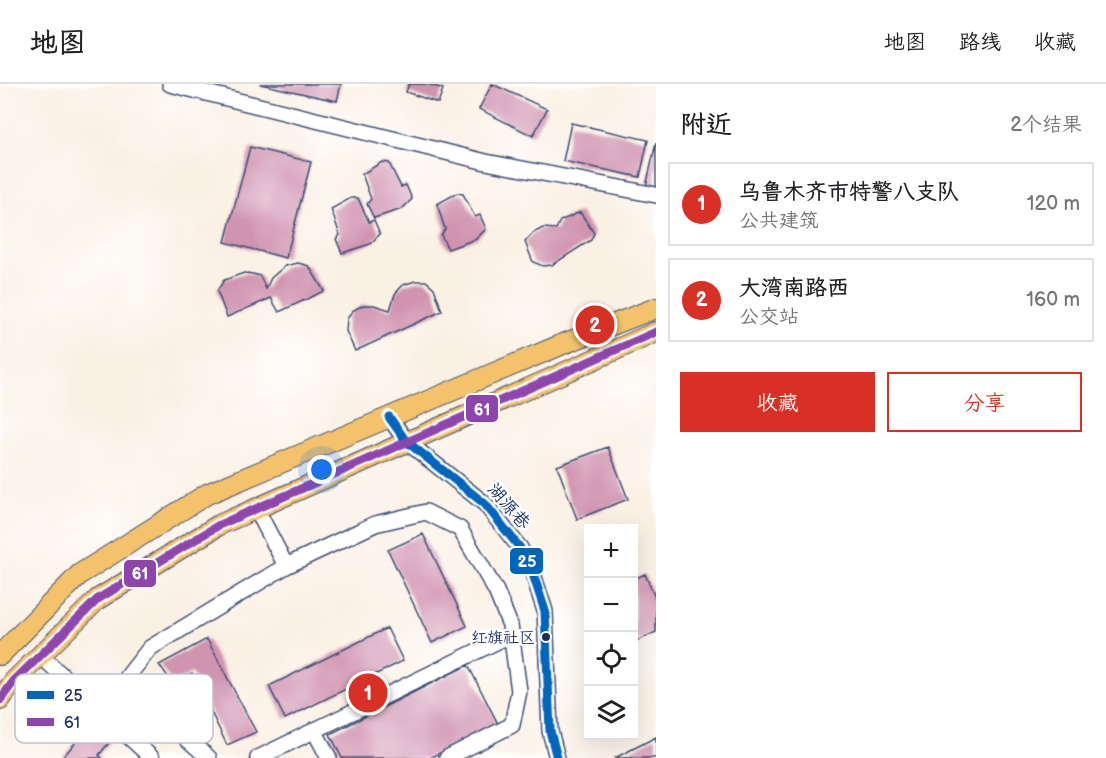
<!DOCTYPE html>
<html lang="zh">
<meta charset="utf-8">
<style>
body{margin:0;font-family:"Balsamiq Sans","LXGW WenKai TC",sans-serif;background:#f2f2f2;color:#202124}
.controls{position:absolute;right:18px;bottom:18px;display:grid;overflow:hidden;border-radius:0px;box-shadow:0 6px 24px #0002}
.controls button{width:54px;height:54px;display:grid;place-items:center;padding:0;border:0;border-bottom:2px solid #e0e0e0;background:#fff;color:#202124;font:30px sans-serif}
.you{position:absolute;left:322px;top:386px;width:21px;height:21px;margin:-15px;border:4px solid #fff;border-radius:50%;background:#1a73e8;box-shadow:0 0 0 9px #1a73e833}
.badge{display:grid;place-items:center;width:39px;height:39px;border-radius:50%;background:#d93025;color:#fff;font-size:20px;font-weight:700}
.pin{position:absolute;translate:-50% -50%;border:3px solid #fff;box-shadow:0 2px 6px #0006}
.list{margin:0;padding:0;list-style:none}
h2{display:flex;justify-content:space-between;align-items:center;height:78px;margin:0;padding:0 24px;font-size:26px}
h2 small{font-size:20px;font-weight:400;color:#757577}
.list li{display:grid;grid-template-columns:39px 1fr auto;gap:18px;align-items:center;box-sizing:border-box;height:84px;margin:0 12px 12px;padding:0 12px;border:2px solid #e0e0e0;border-radius:0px}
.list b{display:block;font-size:22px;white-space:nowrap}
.list p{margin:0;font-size:20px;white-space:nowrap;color:#757577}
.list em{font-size:20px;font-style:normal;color:#757577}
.actions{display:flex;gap:12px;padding:18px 24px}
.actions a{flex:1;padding:14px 0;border:2px solid #d93025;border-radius:0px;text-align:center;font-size:21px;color:#d93025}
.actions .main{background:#d93025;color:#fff}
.icon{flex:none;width:33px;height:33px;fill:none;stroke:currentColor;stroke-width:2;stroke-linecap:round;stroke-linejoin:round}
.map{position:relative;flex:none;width:656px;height:674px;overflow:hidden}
header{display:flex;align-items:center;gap:36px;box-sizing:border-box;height:84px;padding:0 30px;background:#fff;border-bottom:2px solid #e0e0e0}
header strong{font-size:28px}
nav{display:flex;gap:33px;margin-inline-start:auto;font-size:21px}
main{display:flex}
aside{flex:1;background:#fff}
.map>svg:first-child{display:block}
.building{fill:#d093b0}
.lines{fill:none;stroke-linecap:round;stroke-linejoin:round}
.minor-casing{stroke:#3d4c72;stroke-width:18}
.major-casing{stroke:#3d4c72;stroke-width:22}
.minor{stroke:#fff;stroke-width:15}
.major{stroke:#f3c26a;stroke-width:20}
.bus-1-casing{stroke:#fff;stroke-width:14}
.bus-2-casing{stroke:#fff;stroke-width:14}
.bus-1{stroke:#0065bd;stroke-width:9}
.bus-2{stroke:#8e44ad;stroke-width:9}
.bus-dot{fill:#1b2f5e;stroke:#fff;stroke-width:2}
.labels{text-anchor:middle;stroke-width:5;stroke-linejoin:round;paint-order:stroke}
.bus-label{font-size:16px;fill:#1b2f5e;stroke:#fff;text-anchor:end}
.street-label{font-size:18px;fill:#1b2f5e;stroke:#fff}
.key{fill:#fff;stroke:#bbc1cf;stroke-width:1.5}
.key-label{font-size:16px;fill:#1b2f5e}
.line-badge{stroke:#fff;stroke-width:2}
.badge-label{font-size:16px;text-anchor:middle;font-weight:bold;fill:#fff}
</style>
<header>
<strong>地图</strong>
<nav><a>地图</a><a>路线</a><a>收藏</a></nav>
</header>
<main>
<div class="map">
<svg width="656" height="674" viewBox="0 0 656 674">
<rect width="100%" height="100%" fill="#fff"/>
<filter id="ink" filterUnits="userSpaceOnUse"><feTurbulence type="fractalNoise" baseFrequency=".0167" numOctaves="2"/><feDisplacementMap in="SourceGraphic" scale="12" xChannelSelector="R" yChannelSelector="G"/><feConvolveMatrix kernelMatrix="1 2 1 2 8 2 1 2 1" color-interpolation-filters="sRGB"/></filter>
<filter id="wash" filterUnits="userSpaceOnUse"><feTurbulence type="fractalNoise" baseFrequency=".008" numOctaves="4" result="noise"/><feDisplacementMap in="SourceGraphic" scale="24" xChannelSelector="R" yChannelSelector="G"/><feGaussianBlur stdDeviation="1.35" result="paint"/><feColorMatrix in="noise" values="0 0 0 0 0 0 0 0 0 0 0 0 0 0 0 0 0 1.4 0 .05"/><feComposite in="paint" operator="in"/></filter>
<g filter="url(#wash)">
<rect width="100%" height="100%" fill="#fbf0e4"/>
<g id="blocks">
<path class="building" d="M260,0H341L337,17Z
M409,0H428L443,5L438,19L406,8Z
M492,0L547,25L533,52L479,25Z
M571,39L648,56L640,93L563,77Z
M656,59V109L645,107Z
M250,63L311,78L286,174L225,158Z
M382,78L389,79L401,103L406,101L412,115L402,125L374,134L367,120L371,115L362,90Z
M457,109L463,110L475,133L480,131L486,145L476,155L448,165L441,151L445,145L437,120Z
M351,114H358L369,138L374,136L380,150L370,160L342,169L336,155L340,151L331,125Z
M580,128L594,149L591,156L552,181L543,182L533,178L525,158L533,149L543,144L556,145L560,137Z
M298,179L309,182L324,207L279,228L271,214L227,233L217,207L224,196L244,189L253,190L260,192L266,205L271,194L285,182Z
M415,197H426L434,204L442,227L355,267L346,247L347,235L352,227L363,221H374L390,226L395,210L403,201Z
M608,363L628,415L577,435L557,382Z
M423,450L467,542L432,559L388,466Z
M645,490L656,516V548L634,558V495Z
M387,544L403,577L285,635L269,602Z
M207,555L256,648L227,661L192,589L173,599L159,581Z
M468,581L498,640L430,674H342L330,650Z
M93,638L112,655L99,671L102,674H62Z
M656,653V674H615Z"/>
</g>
</g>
<g filter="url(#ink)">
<use href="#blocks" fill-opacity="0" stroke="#3d4c72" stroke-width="1.5"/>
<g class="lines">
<defs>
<path id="minor" d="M170,0L486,78L656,111
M389,333L406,357L485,420L520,464L533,490L545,527L550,647L557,674
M256,424L286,482
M40,571L152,674
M314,646L329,674
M209,674L138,612L128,592L150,564L286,482L375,440L426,428L460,445L496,507L510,541L519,607L512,641L447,674
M258,674L512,550"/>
<path id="major" d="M0,571L80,490L207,410L563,260L656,224
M0,616L14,597L98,515L219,441L656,248"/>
</defs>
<use href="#minor" class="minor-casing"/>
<use href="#major" class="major-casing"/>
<use href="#minor" class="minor"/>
<use href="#major" class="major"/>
<defs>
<path id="bus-1" d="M389,333L406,357L485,420L520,464L533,490L545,527L550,647L557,674"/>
<path id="bus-2" d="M0,616L14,597L98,515L219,441L656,248"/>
</defs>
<use href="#bus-1" class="bus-1-casing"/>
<use href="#bus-2" class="bus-2-casing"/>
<use href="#bus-1" class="bus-1"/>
<use href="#bus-2" class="bus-2"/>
</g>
</g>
<circle class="bus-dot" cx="546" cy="553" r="5"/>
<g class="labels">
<g class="bus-label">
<text x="535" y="559">红旗社区</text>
</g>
<g class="street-label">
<text transform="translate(509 422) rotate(49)" y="6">湖源巷</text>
</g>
</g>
<rect x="15" y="590" width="198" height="69" rx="9" class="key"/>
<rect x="27" y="607" width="27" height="8" fill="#0065bd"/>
<rect x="27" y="634" width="27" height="8" fill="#8e44ad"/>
<g class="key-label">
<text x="64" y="617">25</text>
<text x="64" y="644">61</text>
</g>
<g class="line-badge">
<rect x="465" y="310" width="34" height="29" rx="6" fill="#8e44ad"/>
<rect x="509" y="463" width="35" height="28" rx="6" fill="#0065bd"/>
<rect x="123" y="475" width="34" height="29" rx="6" fill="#8e44ad"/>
</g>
<g class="badge-label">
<text x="482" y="331">61</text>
<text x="527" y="483">25</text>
<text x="140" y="495">61</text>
</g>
</svg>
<div class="controls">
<button>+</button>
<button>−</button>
<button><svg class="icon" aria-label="locate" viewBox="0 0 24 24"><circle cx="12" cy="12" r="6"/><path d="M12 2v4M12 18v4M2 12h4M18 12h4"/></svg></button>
<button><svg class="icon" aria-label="layers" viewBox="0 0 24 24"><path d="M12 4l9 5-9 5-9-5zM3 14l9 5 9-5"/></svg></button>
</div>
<div class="you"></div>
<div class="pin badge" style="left:368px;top:609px">1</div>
<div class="pin badge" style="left:595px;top:241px">2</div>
</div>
<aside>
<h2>附近<small>2个结果</small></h2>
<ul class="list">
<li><span class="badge">1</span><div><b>乌鲁木齐市特警八支队</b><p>公共建筑</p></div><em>120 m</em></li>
<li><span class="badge">2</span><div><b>大湾南路西</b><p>公交站</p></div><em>160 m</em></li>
</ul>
<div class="actions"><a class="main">收藏</a><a>分享</a></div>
</aside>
</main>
